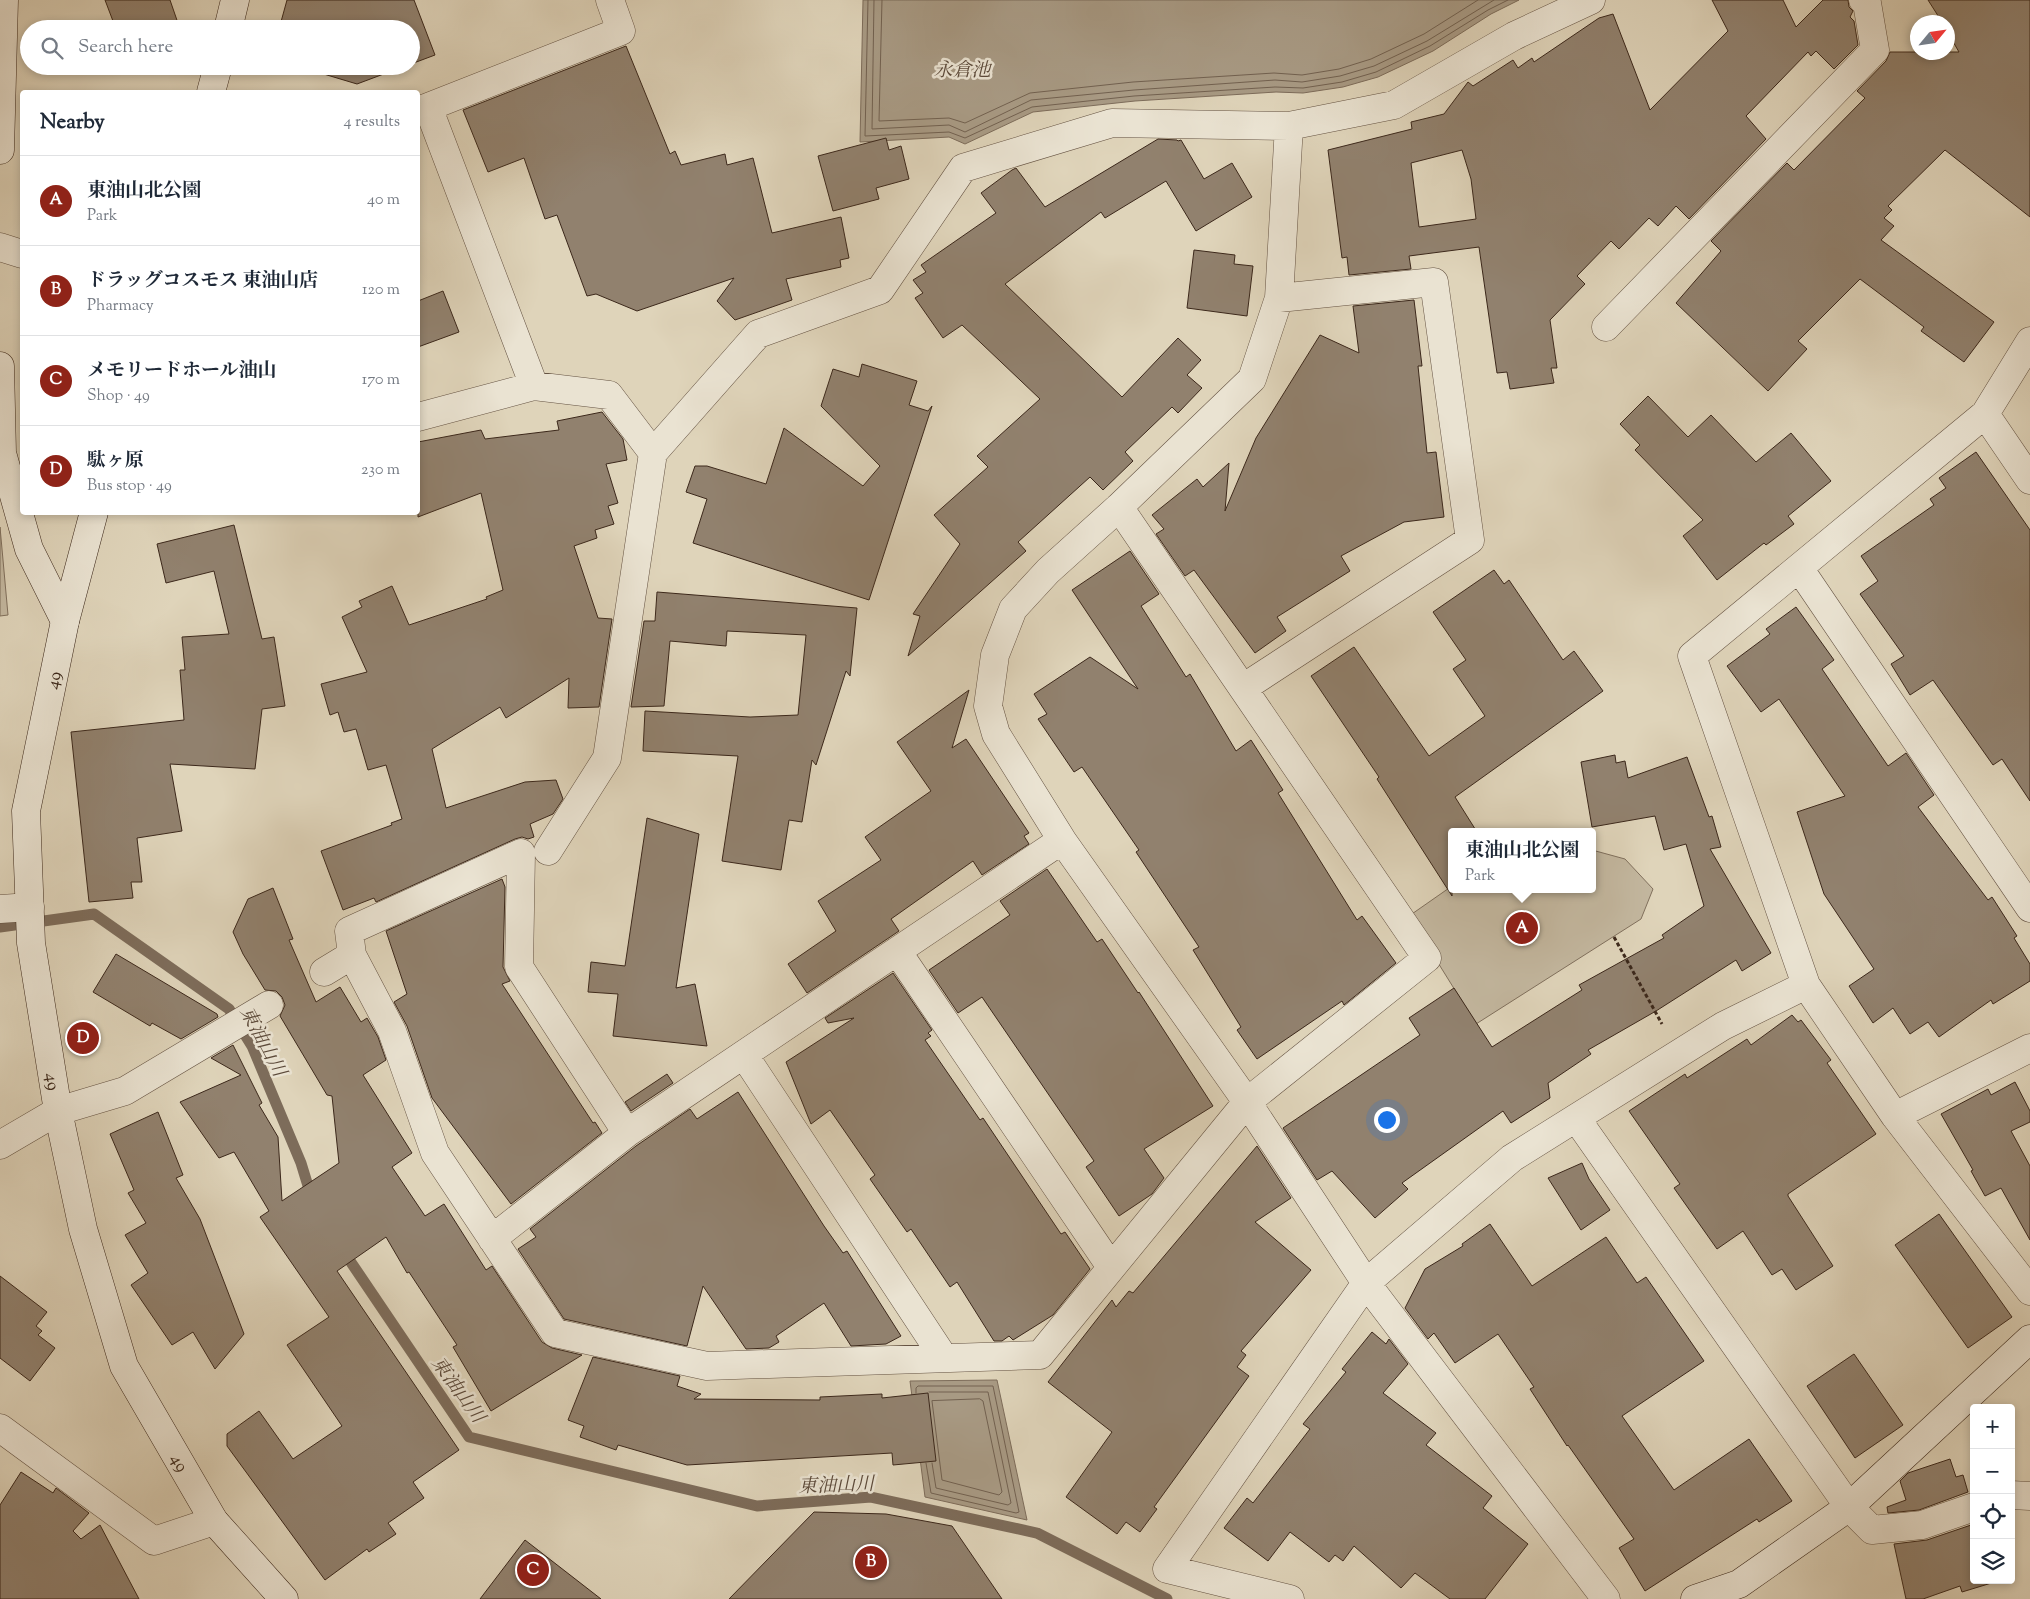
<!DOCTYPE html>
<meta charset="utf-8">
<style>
body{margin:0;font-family:"Sorts Mill Goudy","Noto Serif JP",serif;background:#f6f6f7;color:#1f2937}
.controls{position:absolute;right:15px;bottom:15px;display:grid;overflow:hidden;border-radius:5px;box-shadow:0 2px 8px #0003}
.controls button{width:45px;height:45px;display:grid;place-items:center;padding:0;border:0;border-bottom:1px solid #e0e1e3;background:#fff;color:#1f2937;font:25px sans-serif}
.compass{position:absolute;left:1910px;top:15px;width:45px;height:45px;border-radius:50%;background:#fff;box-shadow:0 2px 8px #0003;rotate:61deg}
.you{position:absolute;left:1386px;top:1119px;width:18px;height:18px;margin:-12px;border:4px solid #fff;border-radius:50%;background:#1a73e8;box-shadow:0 0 0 8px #1a73e833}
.badge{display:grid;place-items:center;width:32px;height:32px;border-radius:50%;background:#8f2418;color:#fff;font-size:16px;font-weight:700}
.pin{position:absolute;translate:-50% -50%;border:2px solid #fff;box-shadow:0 1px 5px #0006}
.popup{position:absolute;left:1448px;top:828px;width:148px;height:65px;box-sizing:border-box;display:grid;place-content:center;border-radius:5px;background:#fff;filter:drop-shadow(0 1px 4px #0005);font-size:16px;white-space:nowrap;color:#747a83}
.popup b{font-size:19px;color:#1f2937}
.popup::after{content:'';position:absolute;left:50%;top:100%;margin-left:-10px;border:10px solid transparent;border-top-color:#fff}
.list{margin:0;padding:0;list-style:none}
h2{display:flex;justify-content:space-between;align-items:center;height:65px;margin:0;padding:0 20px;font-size:21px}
h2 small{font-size:16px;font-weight:400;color:#747a83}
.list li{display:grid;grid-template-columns:32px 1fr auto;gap:15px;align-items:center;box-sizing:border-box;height:90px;padding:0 20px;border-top:1px solid #e0e1e3}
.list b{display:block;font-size:19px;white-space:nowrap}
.list p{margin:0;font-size:16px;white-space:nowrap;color:#747a83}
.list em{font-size:16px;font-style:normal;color:#747a83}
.icon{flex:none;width:28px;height:28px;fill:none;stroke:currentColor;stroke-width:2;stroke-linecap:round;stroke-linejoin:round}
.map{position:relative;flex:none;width:2030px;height:1599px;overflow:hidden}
.search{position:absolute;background:#fff;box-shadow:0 2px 8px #0003;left:20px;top:20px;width:400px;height:55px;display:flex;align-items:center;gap:12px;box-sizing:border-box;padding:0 18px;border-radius:28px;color:#747a83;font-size:19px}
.panel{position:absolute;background:#fff;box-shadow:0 2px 8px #0003;left:20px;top:90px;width:400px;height:425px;border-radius:5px}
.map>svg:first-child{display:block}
.green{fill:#c3b79f;stroke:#80705d}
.water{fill:#a89a84;stroke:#7d6c5a}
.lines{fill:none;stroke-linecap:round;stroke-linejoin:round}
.shore{stroke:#726150;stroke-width:1}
.stream{stroke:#7d6c5a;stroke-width:11}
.building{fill:#91816e;stroke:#3c281b;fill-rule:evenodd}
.street-casing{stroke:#655343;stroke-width:29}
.secondary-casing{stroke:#3c281b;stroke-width:29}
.path{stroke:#3c281b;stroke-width:3;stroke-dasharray:4 2.5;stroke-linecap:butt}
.street{stroke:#eae3d2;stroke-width:28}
.secondary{stroke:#eae3d2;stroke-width:28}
.labels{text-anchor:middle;stroke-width:5;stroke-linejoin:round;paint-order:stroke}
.street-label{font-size:18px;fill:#3c281b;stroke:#eae3d2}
.water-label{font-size:19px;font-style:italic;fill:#5c4a3a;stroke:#eae3d2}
</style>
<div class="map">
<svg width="2030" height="1599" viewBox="0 0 2030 1599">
<rect width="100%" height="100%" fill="#dfd4ba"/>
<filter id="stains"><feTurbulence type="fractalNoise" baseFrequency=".004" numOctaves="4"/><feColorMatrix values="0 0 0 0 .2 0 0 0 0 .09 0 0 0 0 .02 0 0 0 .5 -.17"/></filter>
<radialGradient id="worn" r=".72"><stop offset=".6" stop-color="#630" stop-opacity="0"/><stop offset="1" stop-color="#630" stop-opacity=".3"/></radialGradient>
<path class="green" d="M0,527L8,615L0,616Z
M1592,850L1625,859L1653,889L1641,919L1476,1024L1409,916L1452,886V889H1592Z"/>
<path class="water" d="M863,0H1519L1491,14L1433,51L1378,77L1343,87L1303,93L1276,92L1135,101L1033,112L965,144L949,137L860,142Z
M997,1380L1027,1520L925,1497L910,1381Z"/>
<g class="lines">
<path class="shore" d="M868,0L865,136L949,132L965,138L1032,107L1134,96L1275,87L1303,88L1342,82L1376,72L1430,46L1488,10L1508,0
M874,0L872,129L949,125L965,132L1031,100L1134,90L1275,80L1302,82L1340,76L1374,66L1427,41L1494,0
M882,0L879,121L949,118L965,123L1030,93L1133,82L1274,73L1302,75L1339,69L1371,59L1424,34L1478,0
M929,1392H988L1011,1503L1008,1505L936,1488L932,1463
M916,1393V1388L918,1386H993L1019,1512L1016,1513L931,1493L926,1463
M980,1399L983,1401L1002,1492L999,1495L942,1480L932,1401Z"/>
<path class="stream" d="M0,927L94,914L229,1009L252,1046L301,1163L312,1199
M342,1249L469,1437L757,1506L871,1497L1037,1533L1167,1599"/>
</g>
<path class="building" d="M105,0H170L180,29H116Z
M287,0H414L435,55L411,64V29H279Z
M1712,0H1783L1796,27L1823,0H1848L1849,7L1853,11L1850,17L1854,21L1858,45L1834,69L1816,51L1811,56L1808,52L1746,116L1766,139L1689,219L1676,206L1658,226L1649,218L1619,249L1611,241L1577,276L1585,284L1550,320L1557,368H1551L1554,383L1510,389L1507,372L1497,373L1479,247L1409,256L1411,269L1349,275L1347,257L1342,258L1328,150L1412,129L1411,122L1444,114L1468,82L1473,86L1513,60L1518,68L1532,58L1534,62L1599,18L1613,14L1650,110L1728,31ZM1462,150L1471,179L1476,219L1419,227L1411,163Z
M1928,0H2030V217L1945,150L1888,206L1892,210L1884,218L1894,226L1881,240L1994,322L1964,362L1921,331L1924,327L1860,279L1798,341L1807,349L1768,391L1676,303L1721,251L1711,241L1787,163L1794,170L1865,98L1857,91L1886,61L1890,52H1959L1948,33V22H1942Z
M626,46L670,154L675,151L681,165L725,154L727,165L753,158L772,233L841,217L849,258L840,260L841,267L786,279L792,300L735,320L717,301L734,278L637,311L596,294L587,296L557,215L545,219L524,158L488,172L463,110Z
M297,66H405L357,84Z
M886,138L889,150L901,146L909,179L876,188L879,199L833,211L818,156Z
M1158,139L1177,140L1178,141L1181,140L1204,179L1232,163L1252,197L1196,231L1166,181L1105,218L1101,212L1005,284L1122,397L1178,338L1201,360L1187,375L1202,388L1178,413L1172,407L1125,452L1133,461L1103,490L1090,477L1018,542L1026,551L908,656L920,616L913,614L960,544L934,515L988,467L977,456L1040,399L962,325L943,338L915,298L923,293L913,280L926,272L921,265L996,213L981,193L1012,170L1016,168L1045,207Z
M1194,250L1235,255L1234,264L1253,266L1247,316L1187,308Z
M443,291L459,332L418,347V301Z
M1414,300L1422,366H1418L1427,453L1436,452L1444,517L1404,522L1341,556L1350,571L1277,617L1286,631L1255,653L1194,570L1185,576L1156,534L1164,529L1152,515L1197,479L1203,487L1229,463L1225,511L1256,438L1320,335L1359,353L1353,306Z
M862,364L917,381L909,405L928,411L932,406L869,600L693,543L707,499L686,492L695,466H707L766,484L784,428L863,486L880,466L821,406L833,369L859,377Z
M1648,396L1688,437L1711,415L1756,462L1791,433L1831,481L1788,516L1794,524L1766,545L1764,543L1717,580L1683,536L1703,520L1635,450L1640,445L1620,424Z
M602,412L623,439L627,460L606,464L618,503L608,506L614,524L595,530L597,538L574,546L598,618L612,619L599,707L568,708L569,678L506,718L500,707L432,749L446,808L525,782L556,780L563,799L553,814L530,824L534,837L528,839L522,837L515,839L376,902L374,898L343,910L321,851L392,825L391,823L402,819L386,765L368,770L356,729L344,732L338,712L330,715L321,684L367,672L342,617L362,607L359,601L392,586L409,625L487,599L486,597L503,590L481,493L418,517V442L481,430L485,439L559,430L557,421Z
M1976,452L2030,530V801L2002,759L1993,765L1933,680L1910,695L1891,664L1904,656L1860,594L1878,581L1861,556L1934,505L1930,499L1946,488L1939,478Z
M234,525L262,639L274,637L285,706L262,709L255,769L170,764L182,831L137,838L142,882H131L133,898L89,902L71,732L184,720L180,670H185L182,637L229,634L214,571L166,583L157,544Z
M1130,551L1159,594L1141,606L1186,677L1190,674L1236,751L1251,740L1283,790L1278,793L1357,920L1362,916L1396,963L1344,1005L1342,1001L1257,1059L1237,1030L1241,1027L1193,950L1199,947L1136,852L1139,850L1082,767L1074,772L1038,719L1047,714L1034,694L1090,657L1138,689L1072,590Z
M1494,570L1504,584L1509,580L1563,660L1574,651L1603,691L1455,797L1477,832H1452V896L1377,779L1379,777L1311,676L1354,647L1429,756L1485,716L1453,669L1466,660L1433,612Z
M657,592L857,608L850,676L846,671L816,765L812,760L802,822L789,820L781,870L722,861L738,756L643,751L645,711L750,717L798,715L806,635L727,631L726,646L670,641L664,706L631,707L644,621H655Z
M1796,607L1834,660L1822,669L1888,766L1906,753L1934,795L1918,807L1988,900L1992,897L2017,936L2014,938L2030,964V981L1993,1004L1991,1000L1939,1037L1928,1022L1910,1034L1893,1008L1873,1023L1849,986L1874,969L1824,894L1797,812L1845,796L1779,699L1761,712L1727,666L1770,634L1766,629Z
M969,690L952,748L966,739L1029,833L1024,836L1029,844L982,875L973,861L891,919L899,931L807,993L788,964L836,931L818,901L881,860L865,837L931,791L897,742Z
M1615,755L1616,763L1625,761L1628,778L1687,757L1709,817L1712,816L1721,847L1710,849L1771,953L1742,971L1736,960L1656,1011L1588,1050L1591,1054L1548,1083L1550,1098L1511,1123L1503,1111L1402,1183L1408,1189L1375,1218L1332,1171L1317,1180L1283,1128L1420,1035L1409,1018L1454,988L1492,1047L1582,990L1579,985L1664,938L1662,935L1704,906L1686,844L1664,850L1655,816L1592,827L1581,762Z
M647,818L699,834L676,988L695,984L707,1046L613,1036L618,994L588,992L591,962L625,966Z
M1047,869L1097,942L1102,939L1138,993L1139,992L1213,1106L1144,1149L1164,1178L1152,1194L1119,1216L1086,1167L1094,1161L982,997L958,1013L929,970L1010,915L1000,901Z
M502,879L505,887L503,967L510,981L502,984L593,1123L595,1122L602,1133L511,1204L432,1098L407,1026L394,1002L407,994L386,931Z
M273,888L293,939L289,940L316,1002L340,987L361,1022L367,1018L378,1037L386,1060L363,1075L412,1153L392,1167L425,1216L444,1204L486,1270L492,1266L542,1342L552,1348L582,1355L491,1411L453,1347L457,1345L409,1272L407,1273L386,1237L337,1271L459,1450L413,1482L424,1498L388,1523L396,1534L369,1552L367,1549L325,1580L227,1446V1434L259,1411L293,1459L342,1426L287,1345L329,1317L260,1217L269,1211L234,1152L219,1158L180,1102L241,1075L211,1058L233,1045L262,1103L259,1105L278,1137L282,1201L339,1163L332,1096L327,1095L280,1016L285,1005L282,997L276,991L265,990L243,954L233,932L248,899Z
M116,954L217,1014L218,1017L181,1039L152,1023L150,1026L93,992Z
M893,973L932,1030L928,1033L931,1036L925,1040L980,1120L983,1118L1061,1234L1065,1232L1090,1269L1053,1315L1013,1340L1009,1336L1002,1341H994L957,1282L950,1287L911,1229L907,1232L870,1179L875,1175L830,1110L811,1124L786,1062L854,1018L828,1023L825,1018Z
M1792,1015L1798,1022L1801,1020L1831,1060L1827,1063L1876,1134L1788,1194V1196L1833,1266L1796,1290L1782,1269L1772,1275L1743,1231L1717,1249L1674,1188L1680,1184L1629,1111L1685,1074L1687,1078L1747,1039L1751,1045Z
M667,1074L673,1083L631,1111L625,1102Z
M2015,1082L2030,1111V1122L2011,1131L2030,1166V1240L2001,1188L1985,1196L1971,1171L1973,1170L1941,1114L1988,1089L1991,1095Z
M738,1092L824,1226L843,1253L847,1251L901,1336L886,1344L851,1346L824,1303L776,1336L779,1342L769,1348L746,1349L703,1286L687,1346L564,1319L518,1249L536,1237L530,1229L636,1146L690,1109L697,1119Z
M158,1112L183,1175L176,1178L200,1219L244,1334L215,1369L193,1332L172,1345L131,1285L148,1273L125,1235L146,1223L128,1193L134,1190L110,1134Z
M1257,1146L1291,1198L1255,1222L1311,1270L1241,1351L1246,1355L1237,1367L1249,1376L1154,1507L1157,1509L1140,1532L1126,1522L1117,1534L1066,1497L1112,1432L1048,1382L1112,1300L1116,1307L1129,1291L1133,1293Z
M1582,1163L1589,1179L1610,1210L1581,1230L1548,1178Z
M1939,1214L2012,1317L1968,1348L1895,1245Z
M1490,1224L1532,1286L1606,1237L1637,1283L1646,1277L1704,1361L1622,1416L1674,1490L1749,1439L1792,1501L1759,1522L1757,1519L1645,1591L1619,1548L1634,1539L1568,1445L1567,1446L1530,1389L1534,1387L1498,1334L1455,1363L1434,1333L1428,1339L1405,1308L1425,1269L1463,1246L1462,1244Z
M0,1276L47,1312L36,1326L42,1331L38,1335L55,1348L30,1381L0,1358Z
M1372,1332L1386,1344L1389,1339L1408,1364L1383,1393L1436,1433L1426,1445L1492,1496L1483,1508L1528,1544L1485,1599H1450L1415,1573L1401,1588L1354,1546L1343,1561L1335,1555L1329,1562L1290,1532L1268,1561L1224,1528L1247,1498L1253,1503L1310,1429L1303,1424L1346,1372L1342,1369Z
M1854,1354L1903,1425L1855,1458L1807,1386Z
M593,1357L680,1376L677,1386L701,1394L694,1399L820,1400V1397L882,1394V1398L928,1393L936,1461L893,1465L892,1453L687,1465L618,1445L616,1450L580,1437L584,1426L568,1420Z
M1950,1459L1956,1477L1963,1475L1968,1492L1919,1510L1888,1513L1887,1507L1906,1500L1900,1481L1908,1473Z
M21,1472L53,1493L56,1488L89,1513L73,1531L81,1539L100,1525L139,1599H0V1505Z
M814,1512L886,1514L952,1526L1002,1599H729Z
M1974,1524V1580L1998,1581L1962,1592L1960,1586L1923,1599H1906L1894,1544L1927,1540Z
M525,1540L601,1599H480Z"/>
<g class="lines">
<defs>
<path id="street" d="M428,107L534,386
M418,111L621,31L610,0
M0,247L22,254
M1606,327L1875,50L1867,3L1863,0
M1985,414L2030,480
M418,417L534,386L609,395L653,453
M1119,507L1427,958L1247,1102L1366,1283L1512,1158L1723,1026L1806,985L1895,1116L2030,1291
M1799,568L2030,908
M1243,688L1470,540L1434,282L1279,298
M548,851L607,758L653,453L758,334L880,290L963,168L1112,123L1289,126
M0,909L30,907
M897,951L1111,1267
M352,955L392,1031L435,1153L555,1333L707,1366L1040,1355L1247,1102L1062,840
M324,972L352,955L349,931L521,853L519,967L627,1133L1062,840L996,734L988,706L995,655L1013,609L1048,571L1119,507L1252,379L1279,298L1289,126L1394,105L1514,36L1591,0
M1806,985L1692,656L1985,414L2030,341
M744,1055L944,1358
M1895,1116L2030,1048
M1576,1118L1849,1507L1872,1530L1922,1525L1974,1507
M0,1145L58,1111L125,1091L269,1005
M492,1239L627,1133
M0,1428L154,1541L214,1521
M2011,1495L2030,1496
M1290,1599L1167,1569L1366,1283L1606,1599"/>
<g id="secondary">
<path d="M228,29L235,0"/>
<path d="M211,92L218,66"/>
<path d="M0,150L4,0"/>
<path d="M0,366L2,453L29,549L65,621"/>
<path id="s1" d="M94,512L65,621L26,811L31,943L58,1111L83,1229L124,1366L214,1521L284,1599"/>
<path d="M1695,1599L1739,1584L1849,1507L2030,1339"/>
</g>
</defs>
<use href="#street" class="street-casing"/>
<use href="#secondary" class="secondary-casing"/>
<path class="path" d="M1614,937L1662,1024"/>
<use href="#street" class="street"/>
<use href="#secondary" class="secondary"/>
</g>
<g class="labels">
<g class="street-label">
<text transform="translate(53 680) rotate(-78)" y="6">49</text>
<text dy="6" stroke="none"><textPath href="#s1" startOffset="579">49</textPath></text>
<text dy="6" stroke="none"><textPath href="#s1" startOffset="984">49</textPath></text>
</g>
<g class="water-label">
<text x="962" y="76">永倉池</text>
<text transform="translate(264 1041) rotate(62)" y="7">東油山川</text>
<text transform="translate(459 1389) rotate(54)" y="7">東油山川</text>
<text transform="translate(836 1484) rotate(-2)" y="7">東油山川</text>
</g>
</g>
<rect width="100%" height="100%" filter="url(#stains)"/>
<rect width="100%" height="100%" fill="url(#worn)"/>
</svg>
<div class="controls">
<button>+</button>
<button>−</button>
<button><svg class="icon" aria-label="locate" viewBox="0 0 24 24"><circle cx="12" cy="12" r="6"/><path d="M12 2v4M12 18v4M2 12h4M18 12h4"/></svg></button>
<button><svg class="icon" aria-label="layers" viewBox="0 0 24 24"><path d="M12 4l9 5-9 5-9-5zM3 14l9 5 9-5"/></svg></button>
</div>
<svg class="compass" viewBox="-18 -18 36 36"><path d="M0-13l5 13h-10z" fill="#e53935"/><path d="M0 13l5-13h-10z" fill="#747a83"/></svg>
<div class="you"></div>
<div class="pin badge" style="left:1522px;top:928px">A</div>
<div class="popup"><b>東油山北公園</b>Park</div>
<div class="pin badge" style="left:871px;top:1562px">B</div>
<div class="pin badge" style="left:533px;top:1570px">C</div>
<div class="pin badge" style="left:83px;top:1038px">D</div>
<div class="search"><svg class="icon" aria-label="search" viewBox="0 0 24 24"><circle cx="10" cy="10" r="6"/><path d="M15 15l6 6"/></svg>Search here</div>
<section class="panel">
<h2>Nearby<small>4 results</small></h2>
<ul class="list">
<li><span class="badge">A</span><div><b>東油山北公園</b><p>Park</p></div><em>40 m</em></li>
<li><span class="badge">B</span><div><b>ドラッグコスモス 東油山店</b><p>Pharmacy</p></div><em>120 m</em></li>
<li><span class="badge">C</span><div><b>メモリードホール油山</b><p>Shop · 49</p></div><em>170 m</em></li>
<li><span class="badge">D</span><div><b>駄ヶ原</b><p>Bus stop · 49</p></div><em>230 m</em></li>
</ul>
</section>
</div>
